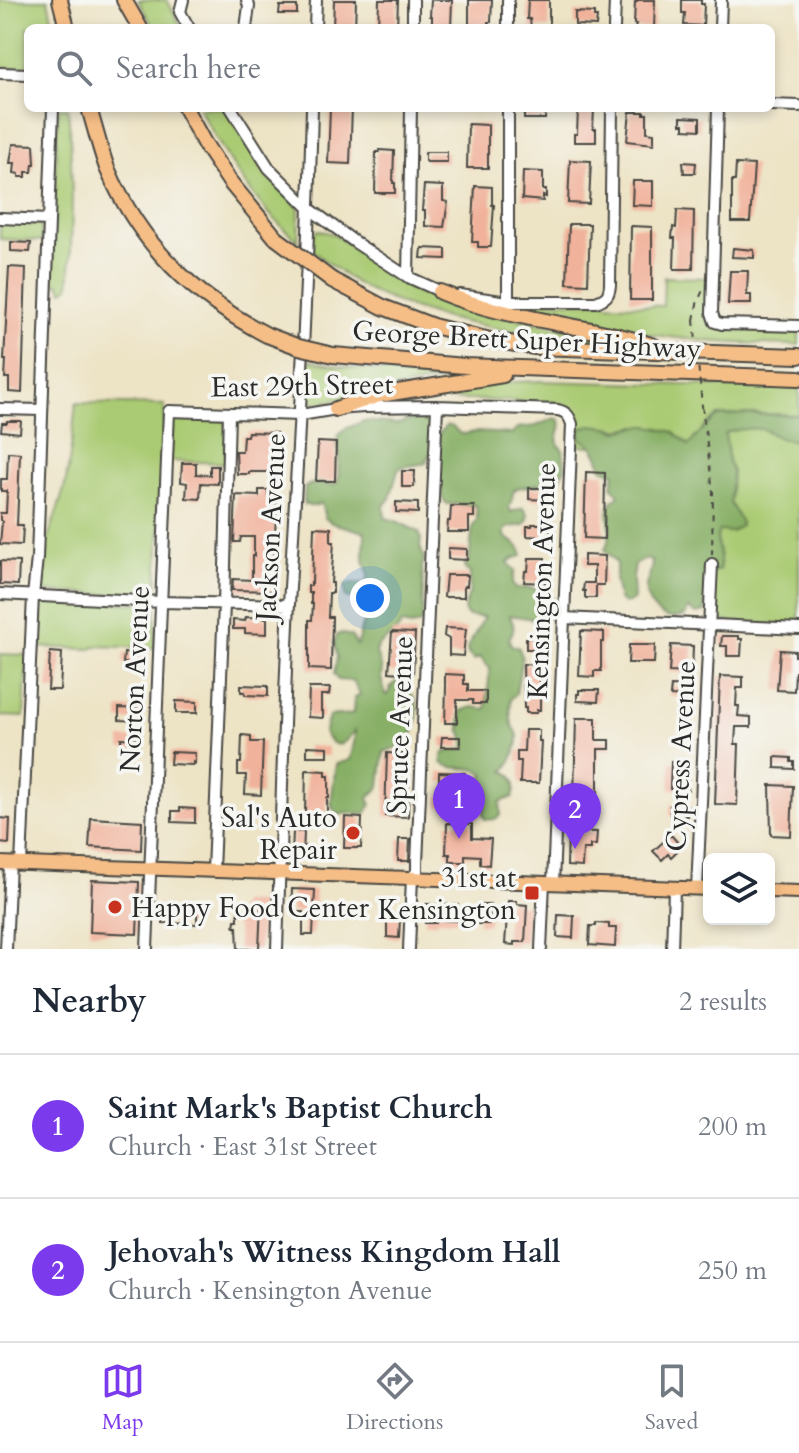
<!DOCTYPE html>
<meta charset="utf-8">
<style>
body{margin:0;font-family:Cardo,serif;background:#f2f2f3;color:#1f2937}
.controls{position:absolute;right:24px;bottom:24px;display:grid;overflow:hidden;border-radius:12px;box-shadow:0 4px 12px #0003}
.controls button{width:72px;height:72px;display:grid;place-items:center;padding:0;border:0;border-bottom:2px solid #e0e1e3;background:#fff;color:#1f2937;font:40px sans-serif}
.you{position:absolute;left:370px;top:598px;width:28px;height:28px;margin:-20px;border:6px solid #fff;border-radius:50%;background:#1a73e8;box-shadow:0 0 0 12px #1a73e833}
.badge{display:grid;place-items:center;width:52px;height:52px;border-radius:50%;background:#7c3aed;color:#fff;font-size:26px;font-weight:700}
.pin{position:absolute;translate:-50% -66px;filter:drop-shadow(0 2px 4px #0008)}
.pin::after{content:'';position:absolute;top:42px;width:28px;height:24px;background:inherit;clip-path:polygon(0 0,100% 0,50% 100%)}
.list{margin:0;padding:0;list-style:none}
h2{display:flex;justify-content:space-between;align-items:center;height:104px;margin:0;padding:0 32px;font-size:34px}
h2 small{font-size:26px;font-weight:400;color:#747a83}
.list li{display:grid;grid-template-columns:52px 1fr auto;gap:24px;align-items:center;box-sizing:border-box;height:144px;padding:0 32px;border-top:2px solid #e0e1e3}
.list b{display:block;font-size:30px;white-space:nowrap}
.list p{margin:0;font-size:26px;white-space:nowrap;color:#747a83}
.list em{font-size:26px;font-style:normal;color:#747a83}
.icon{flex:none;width:44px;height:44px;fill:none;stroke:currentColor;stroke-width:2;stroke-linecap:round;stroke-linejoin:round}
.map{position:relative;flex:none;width:799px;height:949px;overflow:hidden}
.search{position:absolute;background:#fff;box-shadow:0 4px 12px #0003;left:24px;right:24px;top:24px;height:88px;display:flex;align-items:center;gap:20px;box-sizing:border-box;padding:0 28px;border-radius:12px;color:#747a83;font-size:30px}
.sheet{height:392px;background:#fff}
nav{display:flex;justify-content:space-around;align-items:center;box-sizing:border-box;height:112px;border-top:2px solid #e0e1e3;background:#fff;font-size:22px;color:#747a83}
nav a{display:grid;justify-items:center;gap:4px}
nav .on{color:#7c3aed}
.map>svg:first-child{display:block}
.green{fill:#aacb73;stroke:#6a7b4f;stroke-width:2}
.forest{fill:#87af65;stroke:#596d48;stroke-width:2}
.building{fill:#f1b29b}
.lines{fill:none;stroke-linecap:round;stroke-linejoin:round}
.minor-casing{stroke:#484742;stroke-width:14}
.major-casing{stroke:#484742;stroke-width:16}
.highway-casing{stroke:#484742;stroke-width:18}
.path{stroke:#484742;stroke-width:2;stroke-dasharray:6 6;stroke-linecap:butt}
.minor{stroke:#fff;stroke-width:10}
.major{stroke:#f6be87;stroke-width:12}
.highway{stroke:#f6be87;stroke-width:14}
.highway-bridge-casing{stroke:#484742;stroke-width:18;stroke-linecap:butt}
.path-bridge{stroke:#484742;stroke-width:2;stroke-dasharray:6 6;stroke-linecap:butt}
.highway-bridge{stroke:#f6be87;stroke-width:14}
.poi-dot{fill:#c8321e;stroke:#f6f6f2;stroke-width:3}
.labels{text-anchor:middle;stroke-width:7;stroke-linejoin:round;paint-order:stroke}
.street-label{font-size:28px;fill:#2b2b2b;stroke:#f6f6f2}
.poi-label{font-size:28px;fill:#2b2b2b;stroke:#f6f6f2;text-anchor:end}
</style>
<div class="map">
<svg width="799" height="949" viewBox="0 0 799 949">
<rect width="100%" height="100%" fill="#f6f6f2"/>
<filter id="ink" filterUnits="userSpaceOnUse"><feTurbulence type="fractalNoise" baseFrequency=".0125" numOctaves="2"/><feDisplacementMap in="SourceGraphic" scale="16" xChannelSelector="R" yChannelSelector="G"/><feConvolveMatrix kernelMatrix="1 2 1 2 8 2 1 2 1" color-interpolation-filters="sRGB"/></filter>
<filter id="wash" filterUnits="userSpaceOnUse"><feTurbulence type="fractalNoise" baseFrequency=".006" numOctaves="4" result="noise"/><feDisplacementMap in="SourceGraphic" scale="32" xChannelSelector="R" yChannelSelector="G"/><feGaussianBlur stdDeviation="1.8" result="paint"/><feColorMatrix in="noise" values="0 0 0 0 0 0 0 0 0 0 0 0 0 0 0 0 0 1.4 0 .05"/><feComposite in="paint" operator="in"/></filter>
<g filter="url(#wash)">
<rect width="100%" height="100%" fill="#ede3c5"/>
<path class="green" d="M0,0H48L54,28H28V69L0,67Z
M138,0H167L182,28H154Z
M58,108H68C73,168 73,227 69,287L63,291L59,283L52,287Z
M199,108H225L265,171L299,208L298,241C254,205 226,157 199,108Z
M0,222L41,224L42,241L0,239Z
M318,230L333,234L430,294L466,308L617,340C532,335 440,327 363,287C345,277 329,264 313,251V234Z
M664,277L708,278L706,319L711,325L729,329L799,331V345C768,344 737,344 707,341C629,334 552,319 476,300L605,302L607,304L663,306Z
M309,360C366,374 425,373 484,375L425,383L315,404L309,401L307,397Z
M540,381L799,388V415L743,414L718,416L707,425L799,427V626L718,621L713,618L707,425L689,445C676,432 660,425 640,426C627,427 620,432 608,427L588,441L591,446H575C575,419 581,406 549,402L440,399L431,403L367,404L486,383Z
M76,403L165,405L157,592L152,596L44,592L39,589C37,556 57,518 65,485C71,458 73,430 76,403Z
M178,415L219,416L226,423L225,463L170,461L172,422Z
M38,600L154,604L156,607L155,648L93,646L92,649L36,647Z
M0,654L27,655L24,717L0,716Z"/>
<path class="forest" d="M743,414L799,415V442C792,439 786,440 779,438C774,436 771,433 767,431C756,426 737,430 726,433L725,435L727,445L728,461L732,470L730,503L740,520L741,525L732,532L719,531C713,544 724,556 719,570L710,573L705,612L697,614L688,609L685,616C681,617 677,618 672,618C657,618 644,600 646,586C648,577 652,571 652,561L645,559L635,564L633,578L634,599L629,603H624L619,600L615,580L616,573V562L605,550C607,544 610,538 610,531C610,512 602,510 619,495L612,486L615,473L602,468C599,456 594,443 582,440L579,432L582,428L591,425L608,427L618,431L638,426H648L674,432L689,445L701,431L718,416Z
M423,417L431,419L438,435L446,426C452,425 455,428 459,433L464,434L475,432L512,434L518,428L536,426L555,418L560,420C564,432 550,438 563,450L565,467L559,481L517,488L513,492L512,500L509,507L511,512L523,508C530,514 529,519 524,525L510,527L505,530V536C512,543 523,546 522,556L515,558L508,562L515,571L512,584L517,589C533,585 540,592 554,599C554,607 553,612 548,618L540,620L509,615C515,625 515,629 509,639L511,645L519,648L522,656L516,694L511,698C510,706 510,716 512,724C514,728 517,731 518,736C519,745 511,765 504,771C515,775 517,785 513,797L500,802L501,814C497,820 492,820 485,819L483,815L484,807L478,803L480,787L484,773C471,764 455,772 442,763V756L445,752L465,749L463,735L460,730L461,711L472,707L486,709L490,668L486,665L480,657L474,660L468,654L467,649L484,617L467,616L464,610L470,590V573L465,569V564L469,560L473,526L477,520L476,505C470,504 453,505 448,504C437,501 438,462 438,452L428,456L426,463L402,467L398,470L390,498L384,506L385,518L396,521L419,532L421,539L420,547L424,557L422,568L423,585L422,620L419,624L411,626L401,624L399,629L378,646L376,653L382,669L381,678L385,694L388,695C390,687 392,682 401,681C406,686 414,696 416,703C419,713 416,734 408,742C401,749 392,748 384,752L380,786L369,798L371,805L365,814L346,813L340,815L334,810L331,804L336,764L350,760L354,743L355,730C344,744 337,753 324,733L329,717C337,713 345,717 353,713L354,699L360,694L353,681L338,680L334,674L337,657L334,642L337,635L341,633L351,636L357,645C361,638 359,635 361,628C363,621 369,614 375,610L374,605C365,599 354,602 345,597V585L351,583H366C372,570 363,567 364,555C364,547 365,540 365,532L332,523L325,518L321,503C315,507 311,507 304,504L305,487C313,481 325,484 334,485L338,481L339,453L337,441L339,434L345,429L364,421L397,424Z"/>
<g id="blocks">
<path class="building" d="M334,0H356L355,28H333Z
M379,0H398L397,28H378Z
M431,0H452L451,28H432V16H430Z
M469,0H492L491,22H488V28H469Z
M528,0H549V28H531L530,19H527Z
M637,0H655L654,28H635L636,24H634L635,2H637Z
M682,0H701V4H704L703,26L684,25L685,13H682Z
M280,6H297V14H279Z
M575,12L594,13V17H597L596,26L575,25Z
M330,108H352L350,164L328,163Z
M524,108H546L545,119H524Z
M578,109H594L593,129H596V142H574V134H577Z
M630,112H644V114H647V132L654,133V144L627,141Z
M681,117L700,118V130L684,129V124H681Z
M468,124L488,125V168H467Z
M13,144L34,145L35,164H33L32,172H26V177H19V174L14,173L15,163H10Z
M379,150L394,151L393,183H395V193H375L376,152H379Z
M427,152H447V162H427L425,160V153Z
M570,160L591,161L589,204L568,203Z
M683,162L696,163L695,173H684Z
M736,164L754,165L750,222H732V181H735Z
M523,171L543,172V190H546V197L543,196V201L522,199Z
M633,181H653V206L632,205Z
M424,185L443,186V201L448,202L444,227L425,226V211H422Z
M475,186L492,187V205H494L491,247H478V242H472Z
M677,210L694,211L693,269H674L675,238H672L673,227L676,228Z
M569,224H590L588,284L567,283Z
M631,226L652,227V300H630Z
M11,242L31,243L30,252L11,251Z
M422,248L446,249V259L421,258Z
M733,248L754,250V258L732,257Z
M9,267L26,268L22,393L9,392V378H5L6,360H4Z
M730,271H748L747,295H751V304H728Z
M7,421H21L20,433L1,431L2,423H7Z
M248,432L277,433V472H249V474H237L236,451H242L243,436H247Z
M318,442L336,443L335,481H316Z
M8,452L20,453L17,525H23L22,545L0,544L2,521L0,520V513H6L7,491H1V479H7Z
M182,463H196V474L210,475V466H218V484L201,483L200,499L186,498L187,483L181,482Z
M402,471H415L414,487H402Z
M586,472L605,473L604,539L584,538Z
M529,488H547V500L529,499Z
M259,490H268V495L277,496L272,591L232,590L233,579L252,580V556H254V537H241L240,542H234L236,495L259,496Z
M396,502L418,503V513L396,512Z
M451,506H474V517H469V532H447L448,521H450Z
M532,524H546V527H550V539H543V537L527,536V526H532Z
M314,527L331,528V542H334L331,583H333V593H329L328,617H332L331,670L309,669V620H312L313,604H311V593H308V586H311V583H312Z
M448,548L467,549V560L448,559Z
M584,555L605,556L604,585H596V598H585V591H583L584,583H594V566H584Z
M529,558H545V583L524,582L525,571H528Z
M0,561L19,562L18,585L0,584Z
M446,575H468L467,586H464V597H444Z
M246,617L267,618V634L245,633V629H233V620L245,621Z
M445,628L466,629L463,656L449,655V639L444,636Z
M581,631L604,632V642H601V671H594V677L579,676Z
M392,632L415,633L413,674L389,672Z
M722,636H739V639H742L741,656H727V646H721Z
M526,638H542V649H526Z
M629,645H655L654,663H628Z
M671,645L693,646L692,673L669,672Z
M780,650L795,651V656H799V672H795L794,691L777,690Z
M50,652L62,653L60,690H48Z
M124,653L144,654V664L123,663Z
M523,664L540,665V710H537V713H526V708H524Z
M445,674L464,675V684H468V691H486V704H473V700H457V723H445L446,686L445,685Z
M720,676L743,677V688H737L736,706H739L738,716L751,717V727H736L735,744H739L737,805L715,804Z
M241,685L268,686V696L245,695V692H241Z
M671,686L690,687L689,697L670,696Z
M309,688H330L329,695H321V711H323V718L308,717Z
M579,690H599L598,702L577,701V694H579Z
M176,701L197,702V713H176Z
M119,708L141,709V721L119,720Z
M576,718H596V740H610V749H598V803L576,802V798H574Z
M525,730H539V741H541L539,783H520L521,761H517V751H524Z
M242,735L251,736V742H263L261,795L245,794L246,775H238V763H241Z
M442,737H460V747H441Z
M121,738L140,739L139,747H135V752L128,751V749L121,748Z
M307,746L328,747V756H307Z
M171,752L195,753V763L193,762V765L170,764Z
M387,753L407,754L406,773H409L408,817L385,816Z
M775,757L791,758V762H794V769L775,768Z
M671,762L683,763L682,780H688V790L670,789Z
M306,770L326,771V776H329V798H327V813H305Z
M439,772L465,773V782H459V786H452V782H439Z
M770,785L793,786L791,836L771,835Z
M438,796L458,797L457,807L438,806Z
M670,805L688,806L687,816L670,815Z
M180,808L195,809V823L172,822V811H180Z
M345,817L362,818L361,848H344Z
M0,818L10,819L9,844L0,843Z
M91,818L142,821L141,850L89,847Z
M447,823L472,824V838L491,839L489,865L480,864V856L465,855V862H450V854H446Z
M293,831L304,832L303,856H292Z
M568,831L597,832L596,845H590V849H583L582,867L567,866Z
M671,835L679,844L675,848L677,851L671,857L668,854L662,860L653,851Z
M399,839H410L409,861H398Z
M92,880L139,882L137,934L90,932Z
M292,889L315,890L313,935H303V912H291Z
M508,901H517V904L527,905L525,942H514V945L505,944Z
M241,902L261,903L259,949H238L237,927H234L235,920H238V907H240Z
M426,904L458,905L457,921L437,920L436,923H425Z
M479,905H490L489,924H478Z
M163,911L197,912V924L163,923Z
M558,915L574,916L573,938L557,937Z
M387,917L400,918L399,938L387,937Z
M596,923L609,924V928H616L615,947L589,945L590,926H596Z"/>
</g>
</g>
<g filter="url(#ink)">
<use href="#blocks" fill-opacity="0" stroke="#484742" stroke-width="2"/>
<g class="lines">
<defs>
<path id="minor" d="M183,0L180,12L189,28
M508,0V28
M246,28L249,6L247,0
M315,28L316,0
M413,28V0
M614,28L615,0
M720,28L721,0
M0,73L28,74
M771,105L799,106
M231,108L269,168L310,209L356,243L408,277L444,293
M718,108L712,313L715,322L722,324L799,326
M0,218L49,220
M408,277L411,108
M460,295L508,302H596C606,298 609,296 610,285L612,108
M508,302V108
M0,409L42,410
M0,594L162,602L289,605
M564,618L799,629
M21,864L33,596L37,558L53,108
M213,871L224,604L229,413
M697,889L712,564
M6,949L10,864
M147,949L169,411L301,415L336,409L364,407L437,406L558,410C566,412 569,415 572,424L553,883
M277,949C281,834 283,719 289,604C299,439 308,274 312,108
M409,949L412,877L417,872V863L437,406
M541,949L544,882
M672,949L674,888"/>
<path id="major" d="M0,863L709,889
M769,891L799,892"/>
<path id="highway" d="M60,0L67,28
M124,0L140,28
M89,108C95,128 100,149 107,168C140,245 194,297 267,335
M185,108L204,143L230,182L276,238
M332,280L383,307L433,326L490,340L535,347L799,356
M440,292C509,321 584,323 654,346
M333,355L465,366L799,378
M336,409L379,395L503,375"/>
</defs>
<use href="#minor" class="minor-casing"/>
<use href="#major" class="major-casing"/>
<use href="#highway" class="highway-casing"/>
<path class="path" d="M694,320L697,304L703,290
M702,406L713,492L712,554"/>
<use href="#minor" class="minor"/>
<use href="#major" class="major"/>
<use href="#highway" class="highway"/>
<defs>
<path id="highway-bridge" d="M276,238L332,280
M267,335L299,347L333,355"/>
</defs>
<use href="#highway-bridge" class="highway-bridge-casing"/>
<path class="path-bridge" d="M694,320L702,406"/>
<use href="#highway-bridge" class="highway-bridge"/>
</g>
</g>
<g class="poi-dot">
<circle cx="353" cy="833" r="8"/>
<rect x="524" y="885" width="16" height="16" rx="4"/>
<circle cx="115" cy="907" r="8"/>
</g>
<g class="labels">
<g class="street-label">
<text transform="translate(527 339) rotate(3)" y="10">George Brett Super Highway</text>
<text transform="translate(302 385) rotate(-1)" y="10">East 29th Street</text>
<text transform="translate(270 527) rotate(-87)" y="10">Jackson Avenue</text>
<text transform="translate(541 581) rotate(-88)" y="10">Kensington Avenue</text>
<text transform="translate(134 679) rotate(-87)" y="10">Norton Avenue</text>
<text transform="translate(399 725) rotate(-88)" y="10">Spruce Avenue</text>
<text transform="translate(680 756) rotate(-87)" y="10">Cypress Avenue</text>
</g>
<g class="poi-label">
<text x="337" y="827">Sal's Auto<tspan x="337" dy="32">Repair</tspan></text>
<text x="516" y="887">31st at<tspan x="516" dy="32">Kensington</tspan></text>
<text x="131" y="917" text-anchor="start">Happy Food Center</text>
</g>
</g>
</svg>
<div class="controls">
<button><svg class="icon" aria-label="layers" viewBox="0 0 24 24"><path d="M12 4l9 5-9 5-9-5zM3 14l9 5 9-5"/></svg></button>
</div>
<div class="you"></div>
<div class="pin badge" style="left:459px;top:839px">1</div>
<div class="pin badge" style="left:575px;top:849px">2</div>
<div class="search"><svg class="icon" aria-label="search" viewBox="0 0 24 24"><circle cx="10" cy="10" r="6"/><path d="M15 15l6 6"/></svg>Search here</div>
</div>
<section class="sheet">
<h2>Nearby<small>2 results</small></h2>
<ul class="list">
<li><span class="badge">1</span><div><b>Saint Mark's Baptist Church</b><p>Church · East 31st Street</p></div><em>200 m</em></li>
<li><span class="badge">2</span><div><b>Jehovah's Witness Kingdom Hall</b><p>Church · Kensington Avenue</p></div><em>250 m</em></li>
</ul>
</section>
<nav>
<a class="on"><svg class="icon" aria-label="map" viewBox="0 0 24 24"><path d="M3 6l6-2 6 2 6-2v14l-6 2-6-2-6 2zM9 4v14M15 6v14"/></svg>Map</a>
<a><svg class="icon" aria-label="directions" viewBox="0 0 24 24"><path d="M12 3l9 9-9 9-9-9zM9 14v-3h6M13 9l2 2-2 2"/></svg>Directions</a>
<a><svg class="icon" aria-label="saved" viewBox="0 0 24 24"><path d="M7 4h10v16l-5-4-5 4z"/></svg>Saved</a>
</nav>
